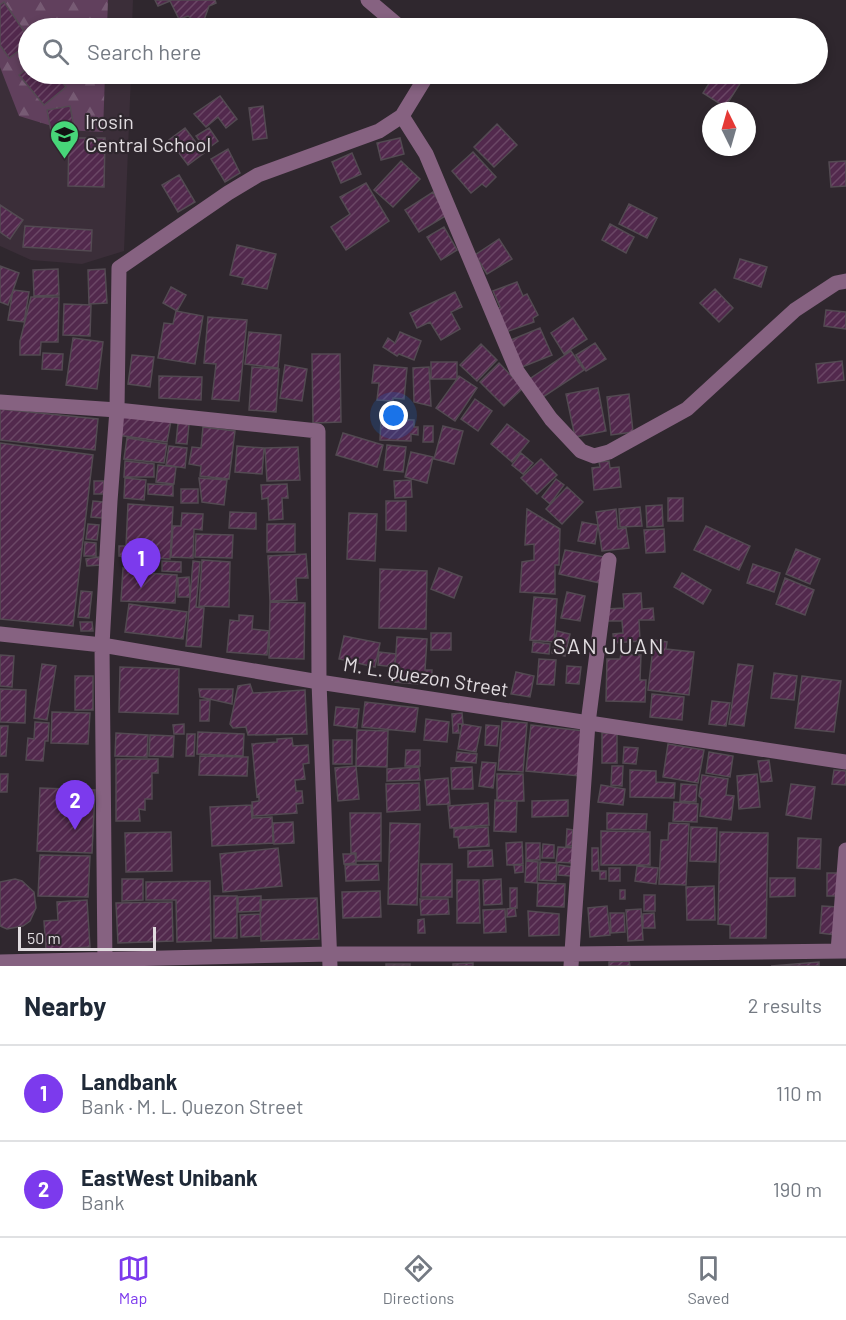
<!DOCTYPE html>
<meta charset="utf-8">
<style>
body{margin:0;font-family:Barlow,sans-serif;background:#f6f6f7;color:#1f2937}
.compass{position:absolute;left:702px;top:102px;width:54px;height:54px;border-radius:50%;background:#fff;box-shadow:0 3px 9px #0003;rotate:355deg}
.scale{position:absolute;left:18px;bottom:15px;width:138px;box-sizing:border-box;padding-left:6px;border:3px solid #e1dce0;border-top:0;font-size:16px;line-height:21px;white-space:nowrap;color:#e1dce0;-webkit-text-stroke:4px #2f272e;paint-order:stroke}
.you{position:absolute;left:394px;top:416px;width:21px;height:21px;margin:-15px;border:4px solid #fff;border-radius:50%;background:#1a73e8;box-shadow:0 0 0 9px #1a73e833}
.badge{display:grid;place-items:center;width:39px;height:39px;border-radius:50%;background:#7c3aed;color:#fff;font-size:20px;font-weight:700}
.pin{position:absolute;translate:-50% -50px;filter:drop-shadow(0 2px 3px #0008)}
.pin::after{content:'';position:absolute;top:32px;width:21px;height:18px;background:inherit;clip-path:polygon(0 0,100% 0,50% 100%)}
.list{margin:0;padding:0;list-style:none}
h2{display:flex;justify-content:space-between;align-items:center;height:78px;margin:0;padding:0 24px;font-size:26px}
h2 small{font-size:20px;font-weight:400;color:#747a83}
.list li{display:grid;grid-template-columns:39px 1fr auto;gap:18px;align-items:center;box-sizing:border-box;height:96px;padding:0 24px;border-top:2px solid #e0e1e3}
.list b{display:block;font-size:22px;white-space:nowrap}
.list p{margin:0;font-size:20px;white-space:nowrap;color:#747a83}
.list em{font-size:20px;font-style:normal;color:#747a83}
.icon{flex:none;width:33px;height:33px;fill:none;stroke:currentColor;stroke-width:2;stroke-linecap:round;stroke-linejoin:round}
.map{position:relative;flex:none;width:846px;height:966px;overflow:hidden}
.search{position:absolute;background:#fff;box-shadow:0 3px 9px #0003;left:18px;right:18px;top:18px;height:66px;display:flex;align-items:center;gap:15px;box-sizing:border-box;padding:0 21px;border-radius:33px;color:#747a83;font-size:22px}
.sheet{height:270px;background:#fff}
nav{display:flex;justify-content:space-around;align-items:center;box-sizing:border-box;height:84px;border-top:2px solid #e0e1e3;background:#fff;font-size:16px;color:#747a83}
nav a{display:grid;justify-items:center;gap:3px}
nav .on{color:#7c3aed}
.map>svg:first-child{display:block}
.built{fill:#3b2e39}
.forest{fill:url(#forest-firs)}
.building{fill:url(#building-hatch);stroke:#534a52;stroke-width:1.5}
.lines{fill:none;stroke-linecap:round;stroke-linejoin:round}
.minor{stroke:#866281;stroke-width:15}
.labels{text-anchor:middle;stroke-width:4.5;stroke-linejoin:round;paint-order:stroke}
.poi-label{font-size:20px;fill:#e1dce0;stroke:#2f272e;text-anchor:start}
.street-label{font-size:20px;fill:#e1dce0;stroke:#2f272e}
.quarter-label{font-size:22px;letter-spacing:1.5px;fill:#e1dce0;stroke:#2f272e}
</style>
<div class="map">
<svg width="846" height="966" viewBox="0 0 846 966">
<defs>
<pattern id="forest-firs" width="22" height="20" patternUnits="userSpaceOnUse" patternTransform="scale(1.5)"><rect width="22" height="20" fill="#61405d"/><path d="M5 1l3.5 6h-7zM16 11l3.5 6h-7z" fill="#775b74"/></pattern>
<pattern id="building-hatch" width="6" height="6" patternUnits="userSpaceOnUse" patternTransform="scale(1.5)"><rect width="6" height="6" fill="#52294d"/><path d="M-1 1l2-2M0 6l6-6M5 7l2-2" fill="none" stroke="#6b4766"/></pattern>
</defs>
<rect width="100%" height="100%" fill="#2f272e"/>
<path class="built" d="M0,0H133L132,28H28V74H131L124,251L82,264L31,260L0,246Z"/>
<path class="forest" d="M0,0H108L107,28H28V74H105L103,132L65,130L19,116L0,67Z"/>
<path class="building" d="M155,0H215L216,3L209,6L204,20L197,23L188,16L179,19L170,1L158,6Z
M4,2L28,37V44L9,58L0,45V5Z
M28,68V74H55L66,87L44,105L19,75Z
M715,74H728L741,82L725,107L703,93Z
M220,96L237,119L226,128L218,117L206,127L194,114Z
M70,106L75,132L52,136L47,110Z
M263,106L267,138L253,140L249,108Z
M497,124L517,145L494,167L474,147Z
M185,128L204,153L188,165L169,140Z
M209,128L218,141L206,150L196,136Z
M69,138H105L104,187L68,186Z
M400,138L404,154L381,160L377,143Z
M228,149L240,173L225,182L211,159Z
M473,152L496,177L486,187L482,184L471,193L452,171Z
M352,153L361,174L341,183L332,162Z
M401,161L420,179L393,207L374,190Z
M846,161V186L831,187L829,162Z
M179,175L195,202L178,212L162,185Z
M366,183L389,221L346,250L331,227L350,214L340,197Z
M433,192L447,215L419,232L405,210Z
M629,204L657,218L647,238L619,224Z
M0,205L23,220L10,239L0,232Z
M610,224L634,237L626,253L602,240Z
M25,226L92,230L91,251L23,247Z
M444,227L457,250L441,260L427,237Z
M499,239L512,259L487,274L475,255Z
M237,245L276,254L267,289L242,284L244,278L230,275Z
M740,259L767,267L761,287L734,278Z
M0,266L19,273L8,305L0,302Z
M58,269L59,295L34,296L33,270Z
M105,269L107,303L89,304L88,270Z
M517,282L523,296L527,294L538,315L533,318L534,322L506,332L495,310L500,307L493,291Z
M171,287L186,295L177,311L163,303Z
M715,289L733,308L719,322L700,303Z
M13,290L29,292L24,322L8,320Z
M455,292L462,307L451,312L460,329L441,340L430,322L417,328L410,313Z
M31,297H59L58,342H41L40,355H20V341Z
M64,304L91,305L90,336L63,335Z
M826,310L846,312V329L824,326Z
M176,311L203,316L195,364L158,358L164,323L173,324Z
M208,317L247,320L239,401L212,399L216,364L204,363Z
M573,318L587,339L564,354L551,333Z
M540,328L552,355L522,367L511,340Z
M249,332L281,335L278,368L245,364Z
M400,332L421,341L414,360L399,354L397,356L383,347L388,338L395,343Z
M73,338L103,342L97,389L66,385Z
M595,343L606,359L586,371L576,355Z
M481,344L497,360L477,381L460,365Z
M571,351L584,370L540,399L528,380Z
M43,353L63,354L62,370L42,369Z
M312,354H340L341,422L313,423Z
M132,355L154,357L150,387L128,384Z
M842,361L844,380L818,383L816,364Z
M431,362H457V379H431Z
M499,363L523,388L504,406L480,382Z
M285,365L307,369L302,401L280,398Z
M374,365L407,368L404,399L393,398V401L377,400L379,383H372Z
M252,367L279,369L276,412L249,410Z
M429,367L431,406L414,402L413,368Z
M159,376L202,377L201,400L159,398Z
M459,376L477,388L455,421L436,408Z
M598,388L606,431L575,437L566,394Z
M629,394L633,432L611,435L607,397Z
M475,399L492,411L478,431L461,419Z
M0,409L98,419L95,450L0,440Z
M120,414L171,421L167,442L117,435Z
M381,419L414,420V427H418V435L411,434V441L380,440Z
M178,423L189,424L187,444L176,443Z
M507,424L529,441L512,462L491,444Z
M424,426H433V442H423Z
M443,426L463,431L454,464L434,459Z
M203,427L235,431L229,479L200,476L201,466L189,464L192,447L201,448Z
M343,433L383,445L377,467L336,455Z
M127,438L167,444L164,463L124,459Z
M0,443L93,455L73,626L0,619Z
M387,445L406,447L403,472L384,470Z
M169,446L187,448L185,468L166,465Z
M237,446L264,448L262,474L235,472Z
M298,447L300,480L267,481L265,448Z
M411,452L433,457L427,483L405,477Z
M521,453L533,463L523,474L512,465Z
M541,459L557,475L537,494L521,478Z
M125,461L154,464V477H124Z
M609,461L610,468L619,467L621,487L594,490L592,468L600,467L599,462Z
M158,465L176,467L174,484L156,482Z
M125,478L146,480L144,500L124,498Z
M199,478L227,480L224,505L202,502Z
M556,479L564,485L550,504L542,497Z
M411,480L412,497L395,498L394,481Z
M94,481H104V494H94Z
M148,484L173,485V496L148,494Z
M287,484L288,498H282L283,519L269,520L268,498L262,499L261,485Z
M567,487L583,502L562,524L546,509Z
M181,489H198V503H181Z
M668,498H683V521H668Z
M93,501L103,502L102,518L91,517Z
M386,501H406V531L386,530Z
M128,504L173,507L170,559L119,556V546H126Z
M662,505L663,526L647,527L646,506Z
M640,507L642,526L620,527L619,509Z
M527,509L560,529L559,565H555V594L520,592L522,562L534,560V544L525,545Z
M616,509L618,529L626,528L629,548L602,551L596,512Z
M230,512L256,513V529L229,528Z
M182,513L203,514L202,530L194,529L193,558L171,557L173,526H181Z
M349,513L377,514L375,561L347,559Z
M582,522L598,525L595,544L578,541Z
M88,524L99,525L97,540L86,539Z
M267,524H295V552H267Z
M706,526L750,546L739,570L694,550Z
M664,529L665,552L646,553L644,530Z
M196,534L233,535L232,558L195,557Z
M85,542L96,543V556H84Z
M796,549L820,559L810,584L786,574Z
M565,550L605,557L600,583L559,574Z
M306,554L308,578H296L297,600L270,601L268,556Z
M99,557L100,565L87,566L86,559Z
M202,560L230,562L229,607L199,606Z
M162,561L181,562V572L162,571Z
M193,561L200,562L196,607L204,608L201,647L186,646Z
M753,564L780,573L774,592L747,583Z
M123,568L129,569V572L177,575L175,603L121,601Z
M439,568L462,577L454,598L431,589Z
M380,569L427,571L426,629L379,628Z
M682,573L711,590L703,604L674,587Z
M189,577L190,597H178V578Z
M785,578L814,590L805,615L776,604Z
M81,591L92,592L89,618L78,617Z
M567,592L585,596L580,621L561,618Z
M641,593L642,609L653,608L654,620H639L640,641L614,643L613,634L623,633L622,621H608L607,609L624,608L623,594Z
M534,597L557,599L554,642L530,640Z
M270,602L305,603L304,659L269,658Z
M129,604L187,612L183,639L125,632Z
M239,615L253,616L252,629L269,631L267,655L227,652L230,620L239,621Z
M80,622H92L93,631H81Z
M557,631L570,634L565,656L552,653Z
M431,633H451V650H431Z
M344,636L380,643L375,667L339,659Z
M397,637L427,639L425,670H432L431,685L394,682Z
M654,640L667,642L666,649L694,652L689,695L648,690Z
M533,642L550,644L549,654L532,652Z
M379,652L396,654L394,667L378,665Z
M621,654L641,655L640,680H646L645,702L606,701L607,659H620Z
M0,655L14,656L12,687L0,686Z
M539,659L556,660L554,685L537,684Z
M42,664L56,666L47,720L34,718Z
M738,664L753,666L744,726L729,724Z
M567,666L581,667L579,684L566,683Z
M120,667L179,669L178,714L119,712Z
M516,672L534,676L530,697L511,694Z
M774,673L797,676L794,700L771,698Z
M75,676H93V710H75Z
M802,676L841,681L834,732L795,728Z
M250,684L253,693L305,690L307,734L248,735L246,727L233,728L230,724L238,686Z
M0,689L26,690L25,723L0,722Z
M199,689H233L232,704L200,697Z
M652,694L684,697L682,720L650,717Z
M200,700H210L209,721H200Z
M712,701L730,703L726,726L709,724Z
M365,702L418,708L415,732L362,727Z
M336,707L359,709L357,728L334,725Z
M52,712L90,713L88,744L51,743Z
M462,713L463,724H458L459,733H453L452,714Z
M426,719L449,722L447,742L424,740Z
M502,721L527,723L523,772L498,770Z
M35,722L49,723L48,741H45L43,761L26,760L28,738L34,739Z
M184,724V734H174L173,725Z
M462,724L481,727L476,752L458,749Z
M486,725L499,726L497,746L485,745Z
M531,725L584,731L580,776L526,771Z
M0,726H8L6,756H0Z
M357,730L388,731L387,767L356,766Z
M198,732L244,734L243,756L197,754Z
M116,733L148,735L147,757L115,756Z
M602,733H617V763H602Z
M187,734H195L194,756H186Z
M150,735L174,736L173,757L149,756Z
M292,738L293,746L308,745L309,763L303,764L305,779L295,780L296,791H302L303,803L296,804L297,813L253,816L252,802L259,801V796L257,797L252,744L277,742V739Z
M333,740H352V764H333Z
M668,744L704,750L698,783L663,777Z
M624,747L638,748L636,764L623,763Z
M406,750H420V766H405Z
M457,752L477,754L476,763L456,761Z
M709,752L733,756L730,777L706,773Z
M200,756L248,757L247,776L199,775Z
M116,759H158V773H152V799H145V810L139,809L140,821H116Z
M769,760L772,781L761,782L758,761Z
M482,762L496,763L493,788L479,786Z
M356,766L359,799L338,801L335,768Z
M612,766H623L622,786L611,785Z
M419,767L420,780L387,781V769Z
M472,767L473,789H452L451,768Z
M630,770L656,771V782L675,783L674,798L630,797Z
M834,770L846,771V785L832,784Z
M0,774H8L7,792H0Z
M497,774H523L524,801H497Z
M757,774L760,807L739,809L737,776Z
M702,775L728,779L726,795L734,796L731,820L700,816L702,799L699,796Z
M448,778L450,804L427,805L425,780Z
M419,783L420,810L387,812L386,784Z
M681,784L697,785L696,802L680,801Z
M791,784L815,787L811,819L786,815Z
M601,785L625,789L623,805L598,802Z
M40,788L95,790L92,853L37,851Z
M495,800L517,801L516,832L494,831Z
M568,800V816L532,817V801Z
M674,802L698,804L697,822L673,821Z
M488,803L489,825L450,828L448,806Z
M251,805L252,818L272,817L273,843L212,846L210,807Z
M350,813H381V861H356V853H351Z
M607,813L647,814L646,830L607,829Z
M293,822L294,843L274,844L273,823Z
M390,823L420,824L417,905L388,904Z
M669,823L689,824L686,885L659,884L661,840H668Z
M488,827L489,846L459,848L458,837H454V829Z
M691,827L717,828L716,862L690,861Z
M567,829L573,830L572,846H566Z
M601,831L650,832V865H601Z
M171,832L172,871L126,872L125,833Z
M720,832L768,833L766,938H730V925L718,924Z
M798,838L821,839L820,869L797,868Z
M522,842L523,864L507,865L506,843Z
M526,843H540V860H526Z
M543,844L554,845V858H542Z
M558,847L575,848L574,863L556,862Z
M278,848L282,886L223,892L220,854Z
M592,848H598L599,871H592Z
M492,850L493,866L468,867V851Z
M343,854H355L356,863L344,864Z
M40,855L90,856L88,897L38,896Z
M526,861L538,862L537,883L525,882Z
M540,862L557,863L556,881L539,880Z
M378,864L379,880L346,881L345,865Z
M421,864H452V897H421Z
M514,865H523V872L515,873Z
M559,865L572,867L571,876L558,875Z
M637,866L658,868L656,884L635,881Z
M609,868H620V881H609Z
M600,871H606V879H600Z
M827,873H838L839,896H827Z
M770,878H795V896L770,897Z
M15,879L22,881L34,892L36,908L30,921L23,926L7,929L0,926V882Z
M122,879H143V900L122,901Z
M501,879L502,904L484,905L483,880Z
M457,880H479L480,923H457Z
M210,881L211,941L177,942L176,900H146V882Z
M538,883L565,884L564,907L537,906Z
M714,886L715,920H687L686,887Z
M510,888H517V908H510Z
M620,890H625V899H620Z
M380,891L381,917L343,918L342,892Z
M644,895H655V911H644Z
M214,896H237V938H214Z
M261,896V911L238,912V897Z
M317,898L319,939L261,941L260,900Z
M420,899H448L449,914L421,915Z
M87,900L90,947L46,950L44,921L58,920L57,902Z
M172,902L173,941L118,943L116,903Z
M607,906L610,935L590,937L588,908Z
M822,906L838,907L836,935L820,933Z
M515,908L516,916L507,917V909Z
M505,909L506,932L484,933L483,910Z
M641,909L643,940L628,941L626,910Z
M528,911L559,914V935L529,936Z
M610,913H624L625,932L611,933Z
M654,913L655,928H643V914Z
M260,914L261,936L241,937L240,915Z
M424,919L425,933H418V920Z
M629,961L630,966H609V962Z
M819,962V966H771Z
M473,963V966H453V964Z
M386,964H410V966H386Z"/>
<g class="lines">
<path class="minor" d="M368,0L401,28
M402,116L426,154L517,371L551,419L581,451L594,456L609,452L687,409L795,310L836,283L846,281
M0,402L117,410L318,431L319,682L330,966
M0,634L102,645L319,682L846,762
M838,951L846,850
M0,962L330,954H571L846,951
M105,966L102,645L110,501L117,410L119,268L228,193L258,175L379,131L402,116L424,80L423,74
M571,966L588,723L609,560"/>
</g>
<defs>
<symbol id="school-pin" viewBox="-11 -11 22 30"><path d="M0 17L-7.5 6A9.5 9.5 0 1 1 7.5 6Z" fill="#47d779" stroke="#2f272e"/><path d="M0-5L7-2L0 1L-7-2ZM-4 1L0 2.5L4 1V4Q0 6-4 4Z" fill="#111"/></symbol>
</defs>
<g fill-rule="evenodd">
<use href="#school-pin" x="48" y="118" width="33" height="45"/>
</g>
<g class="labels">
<g class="poi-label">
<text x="85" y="129">Irosin<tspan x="85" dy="23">Central School</tspan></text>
</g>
<g class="street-label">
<text transform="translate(426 677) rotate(9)" y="7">M. L. Quezon Street</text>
</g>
<g class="quarter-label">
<text x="609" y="654">SAN JUAN</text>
</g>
</g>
</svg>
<svg class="compass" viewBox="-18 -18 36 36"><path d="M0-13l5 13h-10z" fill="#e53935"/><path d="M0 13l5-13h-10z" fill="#747a83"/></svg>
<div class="scale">50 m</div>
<div class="you"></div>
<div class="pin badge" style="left:141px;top:588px">1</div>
<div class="pin badge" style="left:75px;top:830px">2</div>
<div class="search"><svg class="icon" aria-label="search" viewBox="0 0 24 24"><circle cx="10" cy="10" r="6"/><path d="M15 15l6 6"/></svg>Search here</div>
</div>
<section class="sheet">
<h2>Nearby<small>2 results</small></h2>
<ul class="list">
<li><span class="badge">1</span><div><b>Landbank</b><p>Bank · M. L. Quezon Street</p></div><em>110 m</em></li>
<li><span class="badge">2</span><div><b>EastWest Unibank</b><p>Bank</p></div><em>190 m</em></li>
</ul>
</section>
<nav>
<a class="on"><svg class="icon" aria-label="map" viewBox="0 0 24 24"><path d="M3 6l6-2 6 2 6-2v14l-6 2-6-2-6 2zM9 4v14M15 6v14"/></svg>Map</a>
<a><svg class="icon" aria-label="directions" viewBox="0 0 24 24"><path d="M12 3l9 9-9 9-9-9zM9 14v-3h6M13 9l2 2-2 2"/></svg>Directions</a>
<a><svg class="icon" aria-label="saved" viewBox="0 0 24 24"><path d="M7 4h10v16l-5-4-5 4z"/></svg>Saved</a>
</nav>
